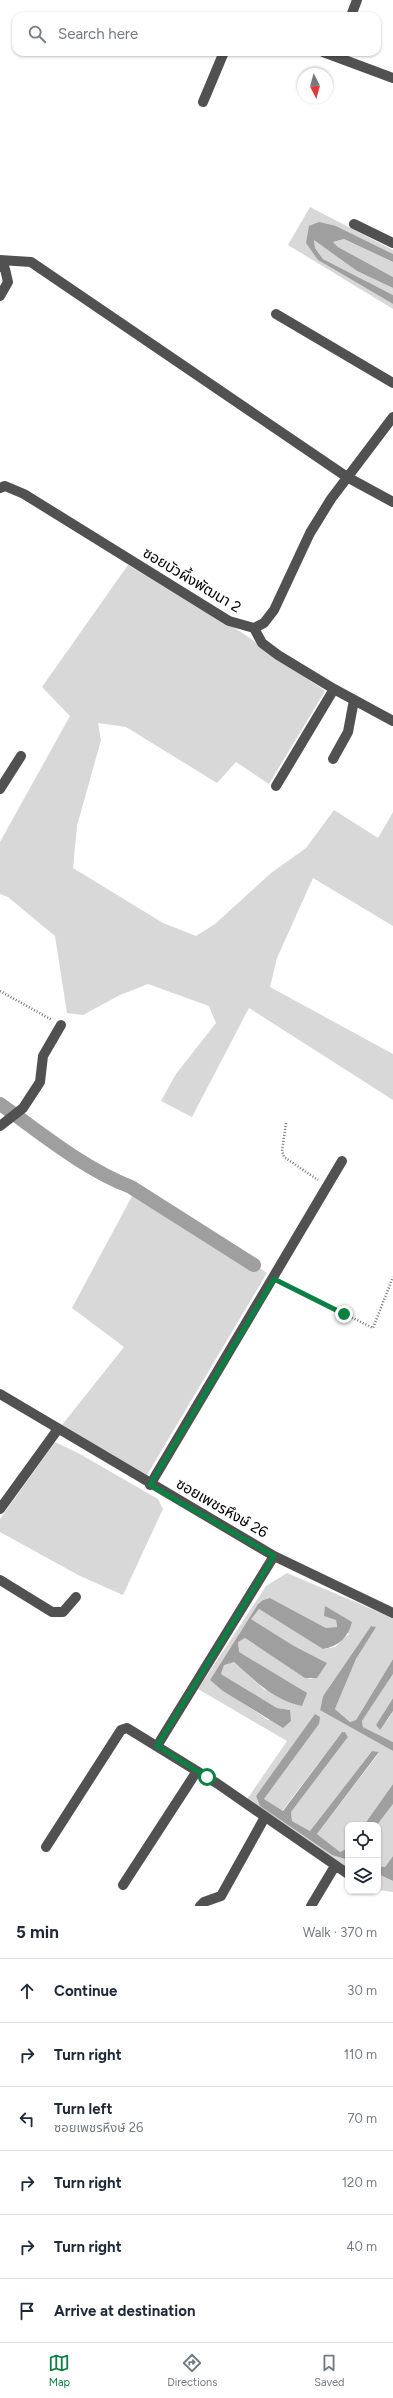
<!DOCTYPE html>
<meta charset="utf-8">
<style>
body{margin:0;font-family:Figtree,"Noto Sans Thai",sans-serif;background:#f6f6f7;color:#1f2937}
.controls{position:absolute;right:12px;bottom:12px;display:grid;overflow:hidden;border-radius:8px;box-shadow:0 1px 3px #0004}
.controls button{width:36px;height:36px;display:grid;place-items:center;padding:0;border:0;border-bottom:1px solid #e0e1e3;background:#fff;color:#1f2937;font:20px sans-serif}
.compass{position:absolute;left:297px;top:68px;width:36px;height:36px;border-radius:50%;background:#fff;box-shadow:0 1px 3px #0004;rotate:174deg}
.stop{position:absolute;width:12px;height:12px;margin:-9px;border:3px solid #0b8043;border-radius:50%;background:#fff}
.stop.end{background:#0b8043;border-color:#fff;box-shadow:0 1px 4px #0008}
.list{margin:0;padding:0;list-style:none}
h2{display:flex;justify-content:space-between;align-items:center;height:52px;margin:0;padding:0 16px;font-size:17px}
h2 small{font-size:13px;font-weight:400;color:#747a83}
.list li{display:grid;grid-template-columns:26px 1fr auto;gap:12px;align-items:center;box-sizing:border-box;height:64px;padding:0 16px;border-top:1px solid #e0e1e3}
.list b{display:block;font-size:15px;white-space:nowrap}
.list p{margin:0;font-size:13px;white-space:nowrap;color:#747a83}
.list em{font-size:13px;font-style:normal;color:#747a83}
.icon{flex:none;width:22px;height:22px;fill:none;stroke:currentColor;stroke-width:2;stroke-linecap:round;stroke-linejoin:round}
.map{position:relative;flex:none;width:393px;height:1906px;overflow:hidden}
.search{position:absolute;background:#fff;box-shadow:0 1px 3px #0004;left:12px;right:12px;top:12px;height:44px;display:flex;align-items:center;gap:10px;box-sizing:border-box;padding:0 14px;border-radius:12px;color:#747a83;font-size:15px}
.sheet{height:436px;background:#fff}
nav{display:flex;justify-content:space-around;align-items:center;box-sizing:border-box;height:56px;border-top:1px solid #e0e1e3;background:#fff;font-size:11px;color:#747a83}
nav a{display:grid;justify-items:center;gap:2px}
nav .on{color:#0b8043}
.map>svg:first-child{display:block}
.green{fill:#d8d8d8;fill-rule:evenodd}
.water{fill:#9f9f9f}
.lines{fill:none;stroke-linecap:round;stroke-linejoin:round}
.canal{stroke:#9f9f9f;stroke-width:14}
.path{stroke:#737373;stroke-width:2.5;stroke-dasharray:1 2;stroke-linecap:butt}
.minor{stroke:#515151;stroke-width:10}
.route{stroke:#0b8043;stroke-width:5}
.labels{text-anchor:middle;stroke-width:3;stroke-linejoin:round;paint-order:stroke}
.street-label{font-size:15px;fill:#000;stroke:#fff}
</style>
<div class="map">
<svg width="393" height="1906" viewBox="0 0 393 1906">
<rect width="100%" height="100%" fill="#fff"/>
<path class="green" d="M310,207L393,250V254L336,226L309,227L318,260L393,304V309L288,245Z
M314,239L357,271L393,288V295L323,259L315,248Z
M344,239L393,262V277L338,247L333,242Z
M128,565L241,632L325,691L269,784L236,762L217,783L126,727L98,723L101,740L77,826L73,868L163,923L196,936L215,924L271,873L306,848L334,810L378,838L393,812V926L313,878L277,958L270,987L393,1054V1100L249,1008L192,1117L161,1101L176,1074L216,1023L209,1006L148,984L120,995L83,1015L67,1013L55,936L8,897L0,894V842L70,716L42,687Z
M138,1185L267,1273L147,1475L62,1425L124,1347L72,1308Z
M55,1442L78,1453L158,1499L163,1509L123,1595L80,1576L0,1532V1519Z
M287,1573L393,1618V1659L356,1720L350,1722L335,1709L356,1659L375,1627L371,1626L323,1696L320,1709L393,1751V1784L364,1825H348V1848L340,1852L317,1834L379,1753L372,1751L310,1831L292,1821L291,1812L348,1737L345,1732H342L282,1811L264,1799L319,1724L256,1796L260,1806L332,1855L348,1860V1879L243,1805L287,1741L198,1689L266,1586ZM270,1598L326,1628H337L336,1620L349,1634L335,1647L324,1649L259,1609L250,1619L294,1646L327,1663L311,1679L305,1677L245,1638L237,1642L238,1652L254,1661L266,1691L234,1662L224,1664L221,1674L277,1708L290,1710L268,1720L210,1680L258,1604L263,1600Z
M393,1674V1698L376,1725L387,1721L393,1711V1742L363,1727L362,1721Z
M393,1804V1856L385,1867L378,1866L377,1825Z
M378,1874L393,1881V1892L378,1890Z"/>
<path class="water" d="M319,222L336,226L393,254V262L344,239L333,242L338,247L393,277V288L357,271L314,240L315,248L323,259L393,295V304L318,260L306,243L309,226Z
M270,1598L326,1628L337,1627L336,1620L324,1616L325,1606L352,1622C348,1638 339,1646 323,1649L259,1609L251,1619L294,1646L327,1663L317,1678H305L245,1638L238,1642L239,1652L307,1693L302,1706C274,1700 255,1681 234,1662L224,1665L221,1674L277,1708L290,1710L291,1721L283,1728L223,1691L210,1680L258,1604L263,1600Z
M371,1626L376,1627L356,1659L335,1709L350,1722L356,1720L393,1659V1674L362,1721L363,1727L393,1742V1751L320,1710L323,1696Z
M393,1698V1711L380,1730L376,1725Z
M315,1714L320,1717L319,1724L264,1799L283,1811L342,1732H345L348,1737L291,1812L292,1821L310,1831L372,1751L379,1752L317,1834L340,1852L348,1848V1860L332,1855L260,1806L256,1796Z
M393,1784V1804L377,1825H364Z
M393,1856V1881L378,1874V1866L385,1867Z"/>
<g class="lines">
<path class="canal" d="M0,1104C41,1133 84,1169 131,1187L254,1265"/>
<path class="path" d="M0,991L52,1020
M286,1123L282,1151L284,1157L318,1180
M282,1283L373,1328L393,1277"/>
<path class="minor" d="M351,16L357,0
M323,52L393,78
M203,102L224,52
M354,224L393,243
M0,260L31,262L347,477L393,502
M0,266L5,269L8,282L0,296
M276,314L393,383
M0,488L5,486L24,494L229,621L254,628L264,623L274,610L310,533L331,499L393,417
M254,628L262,643L278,655L334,689L393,721
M333,759L348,732L354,700
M276,786L334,689
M0,789L21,756
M0,1126L23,1108L40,1082L43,1056L61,1025
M0,1394L274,1556L393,1613
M150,1485L342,1161
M0,1509L58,1429
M0,1580L52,1612H63L76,1597
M157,1746L274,1556
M46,1847L121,1730L127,1728L218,1784L348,1874
M123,1885L197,1771
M200,1906L204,1902L221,1896L265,1817
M311,1906L335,1866"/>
</g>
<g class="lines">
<path class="route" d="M207,1777L157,1746L274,1556L150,1485L274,1279L344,1314"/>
</g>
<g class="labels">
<g class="street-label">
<text transform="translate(192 580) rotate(31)" y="5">ซอยบัวผึ้งพัฒนา 2</text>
<text transform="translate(222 1508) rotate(30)" y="5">ซอยเพชรหึงษ์ 26</text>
</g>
</g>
</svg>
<div class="controls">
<button><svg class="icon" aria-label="locate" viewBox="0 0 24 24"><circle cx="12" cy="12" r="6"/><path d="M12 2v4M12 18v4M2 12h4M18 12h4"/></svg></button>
<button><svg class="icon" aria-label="layers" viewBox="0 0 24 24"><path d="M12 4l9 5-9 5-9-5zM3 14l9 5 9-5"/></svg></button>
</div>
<svg class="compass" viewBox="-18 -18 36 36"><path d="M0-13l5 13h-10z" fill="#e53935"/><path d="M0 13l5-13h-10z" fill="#747a83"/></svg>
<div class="stop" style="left:207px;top:1777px"></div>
<div class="stop end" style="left:344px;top:1314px"></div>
<div class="search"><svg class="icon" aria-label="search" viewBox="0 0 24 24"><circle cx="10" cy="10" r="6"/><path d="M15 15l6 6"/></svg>Search here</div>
</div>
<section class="sheet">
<h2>5 min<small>Walk · 370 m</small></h2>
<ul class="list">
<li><svg class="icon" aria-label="ahead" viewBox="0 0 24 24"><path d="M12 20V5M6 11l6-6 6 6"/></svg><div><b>Continue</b></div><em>30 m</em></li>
<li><svg class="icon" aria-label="right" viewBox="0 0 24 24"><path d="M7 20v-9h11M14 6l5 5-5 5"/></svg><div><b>Turn right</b></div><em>110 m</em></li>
<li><svg class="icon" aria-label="left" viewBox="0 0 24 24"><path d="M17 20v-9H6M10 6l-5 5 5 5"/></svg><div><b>Turn left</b><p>ซอยเพชรหึงษ์ 26</p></div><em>70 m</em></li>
<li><svg class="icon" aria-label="right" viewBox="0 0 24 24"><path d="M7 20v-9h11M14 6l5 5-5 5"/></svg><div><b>Turn right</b></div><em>120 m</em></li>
<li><svg class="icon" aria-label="right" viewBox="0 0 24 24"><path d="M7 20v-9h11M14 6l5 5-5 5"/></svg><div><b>Turn right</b></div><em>40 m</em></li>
<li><svg class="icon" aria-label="arrive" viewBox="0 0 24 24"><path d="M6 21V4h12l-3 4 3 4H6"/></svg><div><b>Arrive at destination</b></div></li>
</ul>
</section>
<nav>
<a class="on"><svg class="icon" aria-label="map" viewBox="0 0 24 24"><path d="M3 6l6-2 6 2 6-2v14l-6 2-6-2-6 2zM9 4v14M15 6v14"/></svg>Map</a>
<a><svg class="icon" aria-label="directions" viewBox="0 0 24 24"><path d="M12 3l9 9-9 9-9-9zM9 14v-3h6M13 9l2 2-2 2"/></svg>Directions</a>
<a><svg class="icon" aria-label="saved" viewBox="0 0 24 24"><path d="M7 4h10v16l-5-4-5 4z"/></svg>Saved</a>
</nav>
